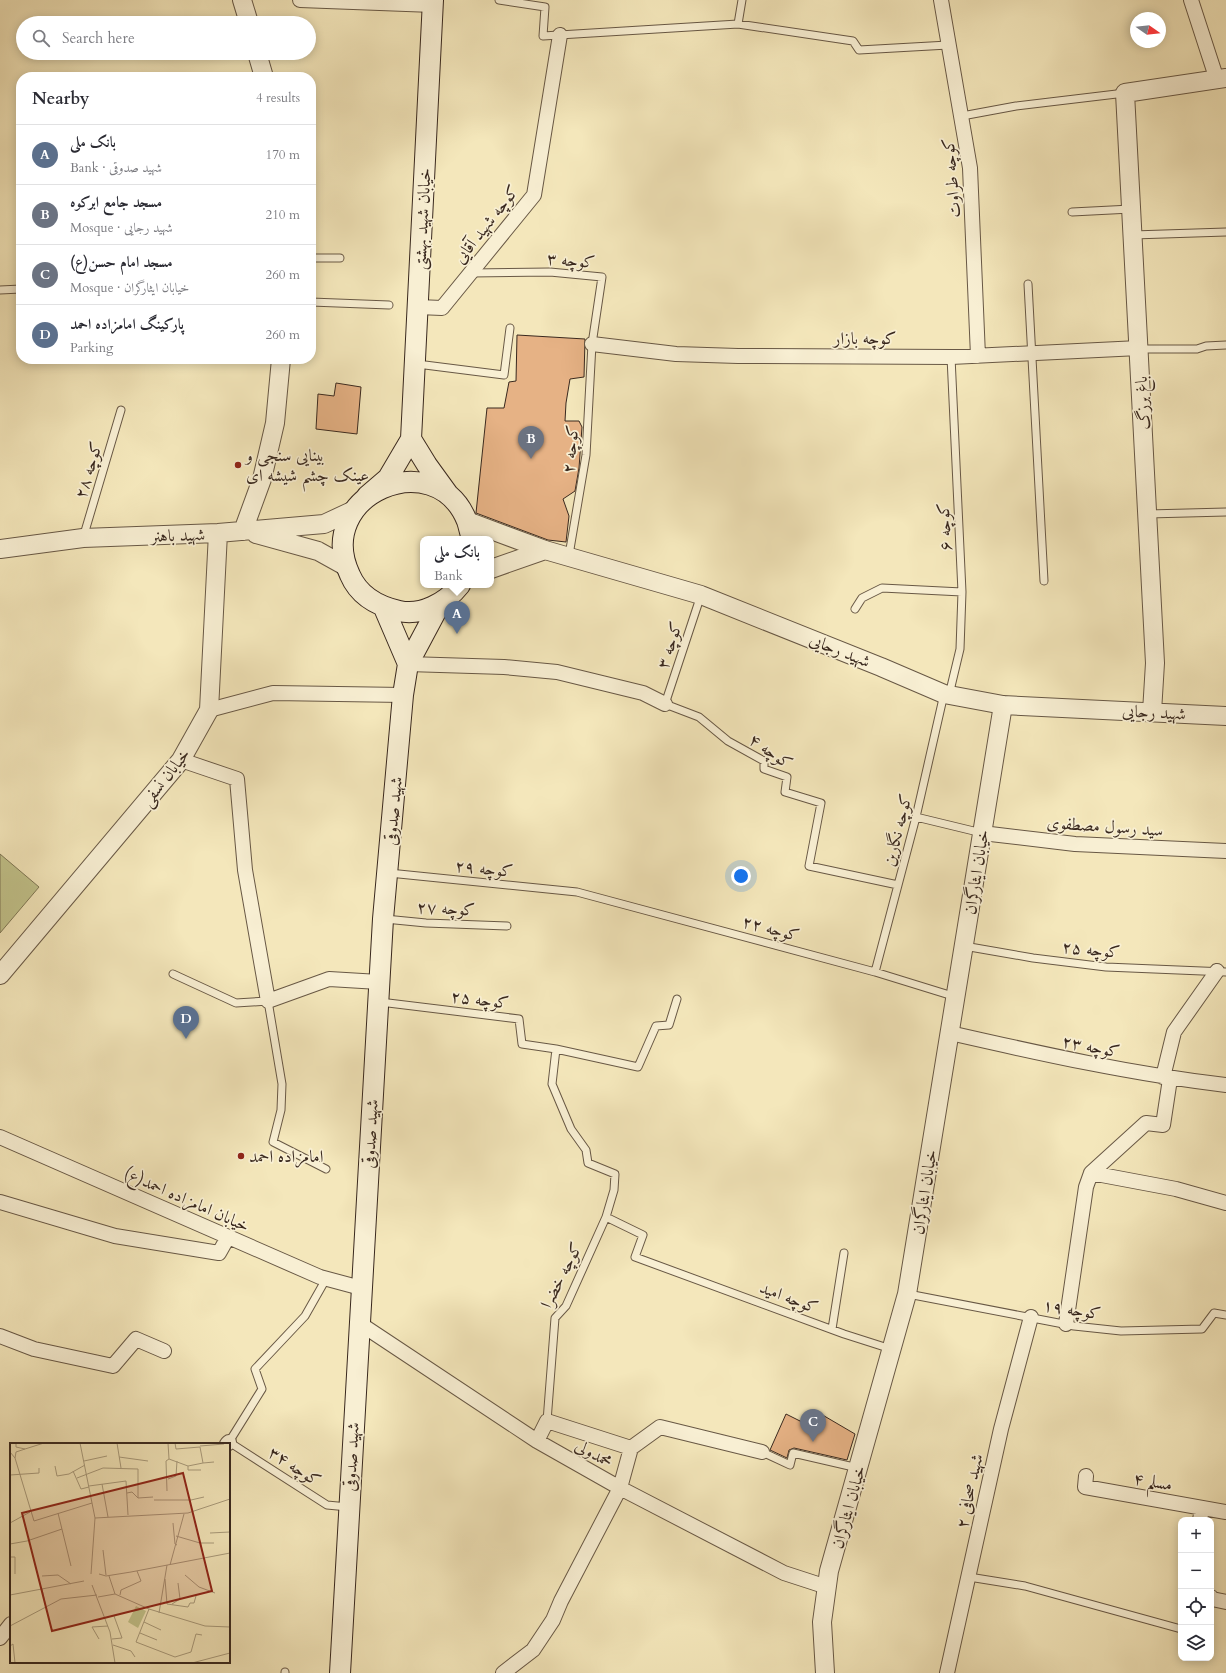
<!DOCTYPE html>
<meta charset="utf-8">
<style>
body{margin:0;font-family:Cardo,Amiri,serif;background:#f2f2f3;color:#2b2b33}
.controls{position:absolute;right:12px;bottom:12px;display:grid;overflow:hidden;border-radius:8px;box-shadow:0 2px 10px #0003}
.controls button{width:36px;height:36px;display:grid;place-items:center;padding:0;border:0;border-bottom:1px solid #e1e1e2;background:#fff;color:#2b2b33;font:20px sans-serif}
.compass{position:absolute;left:1130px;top:12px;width:36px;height:36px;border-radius:50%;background:#fff;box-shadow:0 2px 10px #0003;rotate:104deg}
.you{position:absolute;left:741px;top:876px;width:14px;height:14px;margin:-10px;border:3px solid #fff;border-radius:50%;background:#1a73e8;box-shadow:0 0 0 6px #1a73e833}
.badge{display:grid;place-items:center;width:26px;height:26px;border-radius:50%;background:#111827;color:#fff;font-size:13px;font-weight:700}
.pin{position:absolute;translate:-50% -33px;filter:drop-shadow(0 1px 2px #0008)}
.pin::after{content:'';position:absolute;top:21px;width:14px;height:12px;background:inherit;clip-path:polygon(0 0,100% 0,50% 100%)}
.popup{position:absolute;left:420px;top:536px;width:74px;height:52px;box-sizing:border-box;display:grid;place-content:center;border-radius:8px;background:#fff;filter:drop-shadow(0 1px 3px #0005);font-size:13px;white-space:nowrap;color:#7c7c81}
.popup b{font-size:15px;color:#2b2b33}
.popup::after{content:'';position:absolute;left:50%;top:100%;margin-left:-8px;border:8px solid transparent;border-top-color:#fff}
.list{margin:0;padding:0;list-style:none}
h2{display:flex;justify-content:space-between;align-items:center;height:52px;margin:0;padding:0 16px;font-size:17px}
h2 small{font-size:13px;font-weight:400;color:#7c7c81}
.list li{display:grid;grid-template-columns:26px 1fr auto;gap:12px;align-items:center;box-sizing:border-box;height:60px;padding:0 16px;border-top:1px solid #e1e1e2}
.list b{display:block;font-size:15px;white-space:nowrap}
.list p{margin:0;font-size:13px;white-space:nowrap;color:#7c7c81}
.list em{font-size:13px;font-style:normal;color:#7c7c81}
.icon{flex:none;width:22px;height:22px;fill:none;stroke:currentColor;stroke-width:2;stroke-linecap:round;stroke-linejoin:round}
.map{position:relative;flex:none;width:1226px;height:1673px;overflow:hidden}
.search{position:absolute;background:#fff;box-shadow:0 2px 10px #0003;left:16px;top:16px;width:300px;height:44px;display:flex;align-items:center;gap:10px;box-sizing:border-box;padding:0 14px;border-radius:22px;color:#7c7c81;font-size:15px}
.panel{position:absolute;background:#fff;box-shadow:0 2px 10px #0003;left:16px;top:72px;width:300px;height:292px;border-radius:16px}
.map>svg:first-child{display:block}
.green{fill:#c2c38b;stroke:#7e7654}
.building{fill:#e6b285;stroke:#39281e}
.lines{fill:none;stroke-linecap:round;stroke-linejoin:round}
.service-casing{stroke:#685845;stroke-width:9}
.minor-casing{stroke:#685845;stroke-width:16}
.tertiary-casing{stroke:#685845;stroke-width:20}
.secondary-casing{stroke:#39281e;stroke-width:22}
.service{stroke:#f8efd3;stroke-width:7}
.minor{stroke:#f8efd3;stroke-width:14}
.tertiary{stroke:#f8efd3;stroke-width:18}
.secondary{stroke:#f8efd3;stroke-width:20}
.poi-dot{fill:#8f2418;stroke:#f8efd3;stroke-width:1.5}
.labels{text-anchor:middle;stroke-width:3.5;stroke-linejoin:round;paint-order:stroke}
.street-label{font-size:17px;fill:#39281e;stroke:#f8efd3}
.poi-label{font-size:17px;fill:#39281e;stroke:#f8efd3;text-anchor:start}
.inset-road{fill:none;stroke:#a99b7c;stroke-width:1}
.view{fill:#8f2418;fill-opacity:0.15;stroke:#8f2418;stroke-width:2}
.inset-edge{fill:none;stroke:#39281e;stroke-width:2}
</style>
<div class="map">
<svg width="1226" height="1673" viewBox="0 0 1226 1673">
<rect width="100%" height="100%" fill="#f4e7bb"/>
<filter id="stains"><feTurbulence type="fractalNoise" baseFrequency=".005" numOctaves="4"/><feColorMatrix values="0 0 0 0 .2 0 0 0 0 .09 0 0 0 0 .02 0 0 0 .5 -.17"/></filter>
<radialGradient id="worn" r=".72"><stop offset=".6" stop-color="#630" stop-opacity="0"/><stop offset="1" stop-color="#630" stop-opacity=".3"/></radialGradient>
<path class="green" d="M0,854L39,887L0,933Z"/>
<path class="building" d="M517,335L585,339L584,377L570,379L566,403L565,421H579L582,427L579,468L575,491L563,499L569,516L566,542L548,540L476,513L487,408H504L509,382L516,381Z
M336,383L361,387L357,434L316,429L318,394L334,396Z
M814,1410L855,1434L847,1460L794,1448L789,1450L787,1458L770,1450L786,1414L808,1425Z"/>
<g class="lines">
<defs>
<path id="service" d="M499,0L545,7L543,36L738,24L853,41L859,50L948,45
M738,24L742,0
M962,116L1016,106L1125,93
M1072,212L1131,209
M1133,235L1226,232
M311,258H340
M471,273L550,272L602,277L592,344L586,455L569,555
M1028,284L1044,581
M0,290L21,289
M311,302L389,305
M1139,349H1197L1206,346L1226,345
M417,364L504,375L510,328
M1148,514L1226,512
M83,538L121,410
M701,595L665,704L699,717L728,741L764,761V769L787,777L785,792L821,803L809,866L898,885
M855,609L862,598L882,588L962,592
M949,695L960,649L962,592L951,357
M916,817L982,833
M389,873L577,892L875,972L956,997
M385,919L426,923L507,926
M964,946L1033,958L1106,967L1226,972
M875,972L916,817L944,694
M173,974L236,1003L268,1001L282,1084L281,1110L273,1142L326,1169
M677,999L669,1025L656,1026L638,1067L556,1049L552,1084L571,1129L586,1150L588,1163L615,1174L614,1190L606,1217L643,1235L635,1257L844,1334L891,1349
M380,1002L519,1019L522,1044L556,1049
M326,1279L305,1316L255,1369L262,1389L229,1442L327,1505L348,1507
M908,1294L1074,1326L1121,1331L1202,1329L1214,1313L1226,1315
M832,1329L844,1253
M547,1421L555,1318L566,1306L606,1217
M762,1452L790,1465L793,1453L858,1468
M969,1577L1025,1586L1181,1629
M285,1673V1672"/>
<path id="minor" d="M300,0L433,5
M941,0L970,168L978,356
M1191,0L1217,80
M418,307L442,308L534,195L560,35
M592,344L676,354L738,356L951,357L1139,348
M408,664L504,667L557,672L643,693L665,704
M209,710L273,693L403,695
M181,760L237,779L245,870L268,1001L329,979L379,982
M982,833L1075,844L1226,851
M950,1033C1042,1054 1132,1074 1226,1085
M1163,1077L1174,1032L1217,971
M0,1137L320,1277L361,1288
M1091,1173L1146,1123L1163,1125L1170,1079
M0,1202L115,1236L219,1253L228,1237
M359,1323L537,1441L620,1488L784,1573L827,1587
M1066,1324L1086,1187L1091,1173L1176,1189L1226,1203
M0,1336L34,1349L113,1366L136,1339L164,1351
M537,1441L547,1421L631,1448L660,1427L762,1452
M227,1444L229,1442
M1086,1476L1085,1487L1226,1512
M1200,1520L1202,1508
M1211,1597L1212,1599L1226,1602
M0,1638L11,1624
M503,1673L533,1650L553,1620L561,1601L620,1488L631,1448
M947,1673L1001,1429L1031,1317"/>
<path id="tertiary" d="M242,0L249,23
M257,53L264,77
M467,521L545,550L701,595L881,667L944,694L1003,705L1226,716
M243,531L262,479L275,423L281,359
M256,534L318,551L345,566
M0,549L83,538L218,533L324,524L354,510
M491,569L545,550
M1152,712L1155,663L1125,93L1226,78
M0,975L181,760L209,710L218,533
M825,1673L822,1622L829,1571L907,1294L1003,705"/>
<path id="secondary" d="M411,439L427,465L448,494
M367,496L388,478L411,439L433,0
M460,585C446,603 421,616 399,611C377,606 359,596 350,575C312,495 435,442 467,521C469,527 470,533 472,539
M384,608L408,664
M340,1673L383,919L403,695L408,664L440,604"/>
</defs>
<use href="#service" class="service-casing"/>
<use href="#minor" class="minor-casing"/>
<use href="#tertiary" class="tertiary-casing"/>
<use href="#secondary" class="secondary-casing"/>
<use href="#service" class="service"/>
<use href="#minor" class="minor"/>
<use href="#tertiary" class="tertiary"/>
<use href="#secondary" class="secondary"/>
</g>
<g class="poi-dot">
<circle cx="238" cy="465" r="4"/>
<circle cx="241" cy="1156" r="4"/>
</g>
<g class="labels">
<g class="street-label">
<text transform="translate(951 178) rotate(-95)" y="6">کوچه طراوت</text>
<text transform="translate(422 219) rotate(-87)" y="6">خیابان شهید بهشتی</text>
<text transform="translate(486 224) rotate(-52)" y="6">کوچه شهید آقایی</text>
<text transform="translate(571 260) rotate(5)" y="6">کوچه ۳</text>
<text x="865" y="344">کوچه بازار</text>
<text transform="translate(1142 403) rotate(-93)" y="6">باغ برزگ</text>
<text transform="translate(570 449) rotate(-84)" y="6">کوچه ۲</text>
<text transform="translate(88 470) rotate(-73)" y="6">کوچه ۲۸</text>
<text transform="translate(944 527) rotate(-93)" y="6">کوچه ۶</text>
<text transform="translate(178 535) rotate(-2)" y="6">شهید باهنر</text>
<text transform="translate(669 645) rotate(-72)" y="6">کوچه ۳</text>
<text transform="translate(840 650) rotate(22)" y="6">شهید رجایی</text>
<text transform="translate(1154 712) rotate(3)" y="6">شهید رجایی</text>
<text transform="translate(771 751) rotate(35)" y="6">کوچه ۴</text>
<text transform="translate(165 777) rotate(-52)" y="6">خیابان نسفی</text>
<text transform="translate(393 811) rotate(-85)" y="6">شهید صدوقی</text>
<text transform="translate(1105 826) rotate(4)" y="6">سید رسول مصطفوی</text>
<text transform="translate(897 830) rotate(-76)" y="6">کوچه نگارین</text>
<text transform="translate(484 868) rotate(6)" y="6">کوچه ۲۹</text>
<text transform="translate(976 872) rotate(-81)" y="6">خیابان ایثارگران</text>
<text transform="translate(446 908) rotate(3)" y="6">کوچه ۲۷</text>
<text transform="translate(771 928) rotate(15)" y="6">کوچه ۲۲</text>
<text transform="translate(1091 949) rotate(6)" y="6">کوچه ۲۵</text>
<text transform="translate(480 999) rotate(7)" y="6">کوچه ۲۵</text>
<text transform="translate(1091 1046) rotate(11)" y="6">کوچه ۲۳</text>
<text transform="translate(370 1134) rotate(-87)" y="6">شهید صدوقی</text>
<text transform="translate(924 1192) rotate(-81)" y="6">خیابان ایثارگران</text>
<text transform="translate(187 1199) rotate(24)" y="6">خیابان امامزاده احمد(ع)</text>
<text transform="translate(561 1275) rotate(-63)" y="6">کوچه خضرا</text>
<text transform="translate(789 1297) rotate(21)" y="6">کوچه امید</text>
<text transform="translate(1072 1309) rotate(9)" y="6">کوچه ۱۹</text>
<text transform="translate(594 1453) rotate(29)" y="6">محمدولی</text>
<text transform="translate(351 1457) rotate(-87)" y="6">شهید صدوقی</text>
<text transform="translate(295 1466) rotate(33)" y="6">کوچه ۳۴</text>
<text transform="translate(1153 1481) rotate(10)" y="6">مسلم ۴</text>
<text transform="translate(969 1491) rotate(-78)" y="6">شهید صحافی ۲</text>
<text transform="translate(848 1507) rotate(-74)" y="6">خیابان ایثارگران</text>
</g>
<g class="poi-label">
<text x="246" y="461">بینایی سنجی و<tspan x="246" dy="20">عینک چشم شیشه ای</tspan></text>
<text x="249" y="1162">امامزاده احمد</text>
</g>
</g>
<g transform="translate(10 1443)">
<rect width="220" height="220" fill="#f4e7bb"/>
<path d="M126,163L136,168L128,185L118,179Z" fill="#c2c38b"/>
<path class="inset-road" d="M70,0L85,75L81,131M107,0L111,25M158,0L159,16M165,0L166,6L190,4L193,20L204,19M190,3L214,1M15,6L34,0M0,9L5,15L6,9L15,6L6,4V0M109,14L138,18M5,15L24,78L82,60M159,16L178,23L193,20M74,18L97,13M45,23L47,33L59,31L75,22M178,23V27H191M63,28L71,46L79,44M0,32L29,30V25M67,35L93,25L128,26V55L143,54M158,36L166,33L167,18M92,41L98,74M79,43L116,38L118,72M157,48L156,18L159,16M117,50L122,49L128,55M144,57H181L194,54M48,70L61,123M85,75L178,70L220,56M0,80L20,69M163,80L165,101L167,102M200,90L220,89M166,93L190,100H204M0,101L17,98L52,86M93,107L96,132M0,114H5V131M160,122L174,71M89,131L96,133L121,129L220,110M175,132L189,144L205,150M32,133L48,132L61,141M99,133L105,151M155,136L157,161L178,164L180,160H184L186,153M82,142L100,189L105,220M32,146L36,165M0,152L74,138M110,152L111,147L131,138L127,128M88,154L105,151L139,166L195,183L220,184M162,161L170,156L168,140M139,166L126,199L165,214L181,209L186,191L192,192M149,170L157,122M134,179L151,187M0,183L51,156L87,152M130,190L147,197M89,196L82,184L98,183M102,196L112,195L104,173M103,202L121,208L125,214M0,203L3,201L5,220M182,220L220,210"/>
<path class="view" d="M173,30L202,148L42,188L12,70Z"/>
<rect width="220" height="220" class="inset-edge"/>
</g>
<rect width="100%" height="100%" filter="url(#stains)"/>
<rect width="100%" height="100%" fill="url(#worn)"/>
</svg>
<div class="controls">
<button>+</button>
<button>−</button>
<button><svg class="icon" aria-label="locate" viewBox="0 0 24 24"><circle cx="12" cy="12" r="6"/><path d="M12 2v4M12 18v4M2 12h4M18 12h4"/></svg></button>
<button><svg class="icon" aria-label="layers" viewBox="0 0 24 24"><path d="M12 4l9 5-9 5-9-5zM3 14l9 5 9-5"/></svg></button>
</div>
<svg class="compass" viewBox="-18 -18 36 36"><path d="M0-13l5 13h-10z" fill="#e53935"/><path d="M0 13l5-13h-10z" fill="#7c7c81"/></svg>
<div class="you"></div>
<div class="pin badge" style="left:457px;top:634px;background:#5c6f8a">A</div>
<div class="popup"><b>بانک ملی</b>Bank</div>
<div class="pin badge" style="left:531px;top:459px;background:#6b7280">B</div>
<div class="pin badge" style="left:813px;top:1442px;background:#6b7280">C</div>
<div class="pin badge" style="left:186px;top:1039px;background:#5c6f8a">D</div>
<div class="search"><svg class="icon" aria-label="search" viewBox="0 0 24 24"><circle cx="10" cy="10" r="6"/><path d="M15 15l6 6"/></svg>Search here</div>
<section class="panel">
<h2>Nearby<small>4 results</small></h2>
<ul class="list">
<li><span class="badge" style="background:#5c6f8a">A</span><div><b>بانک ملی</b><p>Bank · شهید صدوقی</p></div><em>170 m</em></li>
<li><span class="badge" style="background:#6b7280">B</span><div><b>مسجد جامع ابرکوه</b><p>Mosque · شهید رجایی</p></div><em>210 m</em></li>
<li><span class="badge" style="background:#6b7280">C</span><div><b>مسجد امام حسن(ع)</b><p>Mosque · خیابان ایثارگران</p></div><em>260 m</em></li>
<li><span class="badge" style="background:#5c6f8a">D</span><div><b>پارکینگ امامزاده احمد</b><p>Parking</p></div><em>260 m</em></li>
</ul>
</section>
</div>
